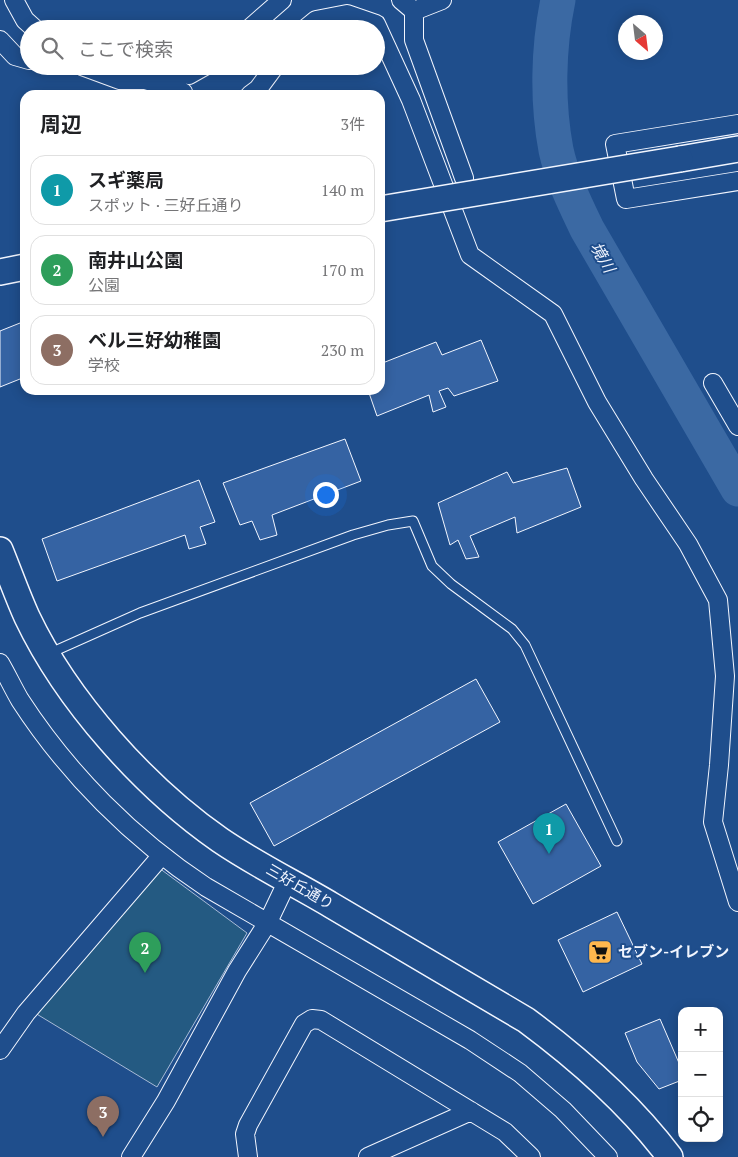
<!DOCTYPE html>
<html lang="ja">
<meta charset="utf-8">
<style>
body{margin:0;font-family:"PT Serif","Noto Sans JP",serif;background:#f2f2f2;color:#202124}
.controls{position:absolute;right:15px;bottom:15px;display:grid;overflow:hidden;border-radius:10px;box-shadow:0 2px 12px #0003}
.controls button{width:45px;height:45px;display:grid;place-items:center;padding:0;border:0;border-bottom:1px solid #e0e0e0;background:#fff;color:#202124;font:25px sans-serif}
.compass{position:absolute;left:618px;top:15px;width:45px;height:45px;border-radius:50%;background:#fff;box-shadow:0 2px 12px #0003;rotate:152deg}
.you{position:absolute;left:325px;top:494px;width:18px;height:18px;margin:-12px;border:4px solid #fff;border-radius:50%;background:#1a73e8;box-shadow:0 0 0 8px #1a73e833}
.badge{display:grid;place-items:center;width:32px;height:32px;border-radius:50%;background:#0b8043;color:#fff;font-size:16px;font-weight:700}
.pin{position:absolute;translate:-50% -41px;filter:drop-shadow(0 1px 2px #0008)}
.pin::after{content:'';position:absolute;top:26px;width:18px;height:15px;background:inherit;clip-path:polygon(0 0,100% 0,50% 100%)}
.list{margin:0;padding:0;list-style:none}
h2{display:flex;justify-content:space-between;align-items:center;height:65px;margin:0;padding:0 20px;font-size:21px}
h2 small{font-size:16px;font-weight:400;color:#757577}
.list li{display:grid;grid-template-columns:32px 1fr auto;gap:15px;align-items:center;box-sizing:border-box;height:70px;margin:0 10px 10px;padding:0 10px;border:1px solid #e0e0e0;border-radius:15px}
.list b{display:block;font-size:19px;white-space:nowrap}
.list p{margin:0;font-size:16px;white-space:nowrap;color:#757577}
.list em{font-size:16px;font-style:normal;color:#757577}
.icon{flex:none;width:28px;height:28px;fill:none;stroke:currentColor;stroke-width:2;stroke-linecap:round;stroke-linejoin:round}
.map{position:relative;flex:none;width:738px;height:1157px;overflow:hidden}
.search{position:absolute;background:#fff;box-shadow:0 2px 12px #0003;left:20px;top:20px;width:365px;height:55px;display:flex;align-items:center;gap:12px;box-sizing:border-box;padding:0 18px;border-radius:28px;color:#757577;font-size:19px}
.panel{position:absolute;background:#fff;box-shadow:0 2px 12px #0003;left:20px;top:90px;width:365px;height:305px;border-radius:15px}
.map>svg:first-child{display:block}
.green{fill:#245a82;stroke:#a8bbd7}
.lines{fill:none;stroke-linecap:round;stroke-linejoin:round}
.river{stroke:#3b69a3;stroke-width:35}
.building{fill:#3563a3;stroke:#f2f6ff}
.lane-casing{stroke:#f2f6ff;stroke-width:11}
.street-casing{stroke:#f2f6ff;stroke-width:20}
.secondary-casing{stroke:#f2f6ff;stroke-width:28}
.lane{stroke:#1f4e8c;stroke-width:9}
.street{stroke:#1f4e8c;stroke-width:18}
.secondary{stroke:#1f4e8c;stroke-width:25}
.secondary-bridge-casing{stroke:#f2f6ff;stroke-width:28;stroke-linecap:butt}
.secondary-bridge{stroke:#1f4e8c;stroke-width:25}
.labels{text-anchor:middle;stroke-width:4;stroke-linejoin:round;paint-order:stroke}
.street-label{font-size:15px;fill:#f2f6ff;stroke:#1f4e8c}
.poi-label{font-size:15px;font-weight:bold;fill:#f2f6ff;stroke:#1f4e8c;text-anchor:start}
.water-label{font-size:16px;font-style:italic;fill:#f2f6ff;stroke:#1f4e8c}
</style>
<div class="map">
<svg width="738" height="1157" viewBox="0 0 738 1157">
<rect width="100%" height="100%" fill="#1f4e8c"/>
<path class="green" d="M155,865L247,933L157,1087L35,1013Z"/>
<g class="lines">
<path class="river" d="M558,0C548,48 547,102 556,150C562,178 575,204 587,229L738,489"/>
</g>
<path class="building" d="M25,321V377L0,387V331Z
M481,340L498,381L454,396L448,388L439,391L446,407L433,412L429,395L377,416L368,390H380V364L436,342L442,355Z
M345,439L361,481L272,515L277,535L260,540L252,521L240,525L223,483Z
M567,468L581,507L517,533L515,517L470,536L479,557L466,559L458,540L450,545L438,503L507,472L513,483Z
M199,480L215,522L200,527L206,544L189,549L185,535L57,581L42,539Z
M476,679L500,722L274,846L250,803Z
M566,804L601,866L533,904L498,842Z
M617,912L642,964L583,992L558,940Z
M660,1019L682,1070V1080L659,1089L637,1062L625,1033Z"/>
<g class="lines">
<defs>
<path id="lane" d="M48,654L140,613L353,535L388,525L413,521L432,566L451,584L512,629L525,645L617,841"/>
<path id="street" d="M14,0L25,20L35,29
M401,0L414,11V40L464,178
M414,11L442,0
M249,29L282,0
M305,29L316,20L347,14L376,24L411,100L470,255L553,314L597,402L644,479L688,544L718,600L725,676L719,765L713,822L738,902
M0,40L15,56L29,60
M82,66L120,80H145L183,92
M156,66L189,75L205,66
M250,95L258,89L275,66
M738,124L615,144L626,199L738,181
M713,383L738,426
M0,663C7,675 13,688 20,700C68,774 133,839 206,887L470,1040L520,1073L563,1110L608,1157
M0,1050L26,1013L162,855
M131,1157L166,1101L237,971L268,922L288,880
M248,1157L245,1134L248,1125L304,1024L312,1019L321,1020L505,1132L531,1157
M368,1157L471,1111"/>
<path id="secondary" d="M680,159L738,149
M0,272L25,267
M0,550C9,572 17,595 27,617C67,701 144,787 220,840C255,864 294,883 331,905C396,944 461,982 526,1020C580,1060 630,1104 670,1157"/>
</defs>
<use href="#lane" class="lane-casing"/>
<use href="#street" class="street-casing"/>
<use href="#secondary" class="secondary-casing"/>
<use href="#lane" class="lane"/>
<use href="#street" class="street"/>
<use href="#secondary" class="secondary"/>
<defs>
<path id="secondary-bridge" d="M380,209L680,159"/>
</defs>
<use href="#secondary-bridge" class="secondary-bridge-casing"/>
<use href="#secondary-bridge" class="secondary-bridge"/>
</g>
<defs>
<symbol id="supermarket-square" viewBox="-11 -11 22 22"><rect x="-9" y="-9" width="18" height="18" rx="4" fill="#ffb74d" stroke="#1f4e8c"/><path d="M-6-5.5h2.5l.6 2H6L4.5 2H-2.5L-4.4-4H-6ZM-1.5 3.2a1.3 1.3 0 1 0 .1 0ZM3 3.2a1.3 1.3 0 1 0 .1 0Z" fill="#111"/></symbol>
</defs>
<g fill-rule="evenodd">
<use href="#supermarket-square" x="586" y="938" width="28" height="28"/>
</g>
<g class="labels">
<g class="street-label">
<text transform="translate(300 887) rotate(30)" y="5">三好丘通り</text>
</g>
<g class="poi-label">
<text x="618" y="957">セブン-イレブン</text>
</g>
<g class="water-label">
<text transform="translate(603 257) rotate(60)" y="6">境川</text>
</g>
</g>
</svg>
<div class="controls">
<button>+</button>
<button>−</button>
<button><svg class="icon" aria-label="locate" viewBox="0 0 24 24"><circle cx="12" cy="12" r="6"/><path d="M12 2v4M12 18v4M2 12h4M18 12h4"/></svg></button>
</div>
<svg class="compass" viewBox="-18 -18 36 36"><path d="M0-13l5 13h-10z" fill="#e53935"/><path d="M0 13l5-13h-10z" fill="#757577"/></svg>
<div class="you"></div>
<div class="pin badge" style="left:549px;top:854px;background:#0f9aa8">1</div>
<div class="pin badge" style="left:145px;top:973px;background:#2e9e5b">2</div>
<div class="pin badge" style="left:103px;top:1137px;background:#8d6e63">3</div>
<div class="search"><svg class="icon" aria-label="search" viewBox="0 0 24 24"><circle cx="10" cy="10" r="6"/><path d="M15 15l6 6"/></svg>ここで検索</div>
<section class="panel">
<h2>周辺<small>3件</small></h2>
<ul class="list">
<li><span class="badge" style="background:#0f9aa8">1</span><div><b>スギ薬局</b><p>スポット · 三好丘通り</p></div><em>140 m</em></li>
<li><span class="badge" style="background:#2e9e5b">2</span><div><b>南井山公園</b><p>公園</p></div><em>170 m</em></li>
<li><span class="badge" style="background:#8d6e63">3</span><div><b>ベル三好幼稚園</b><p>学校</p></div><em>230 m</em></li>
</ul>
</section>
</div>
